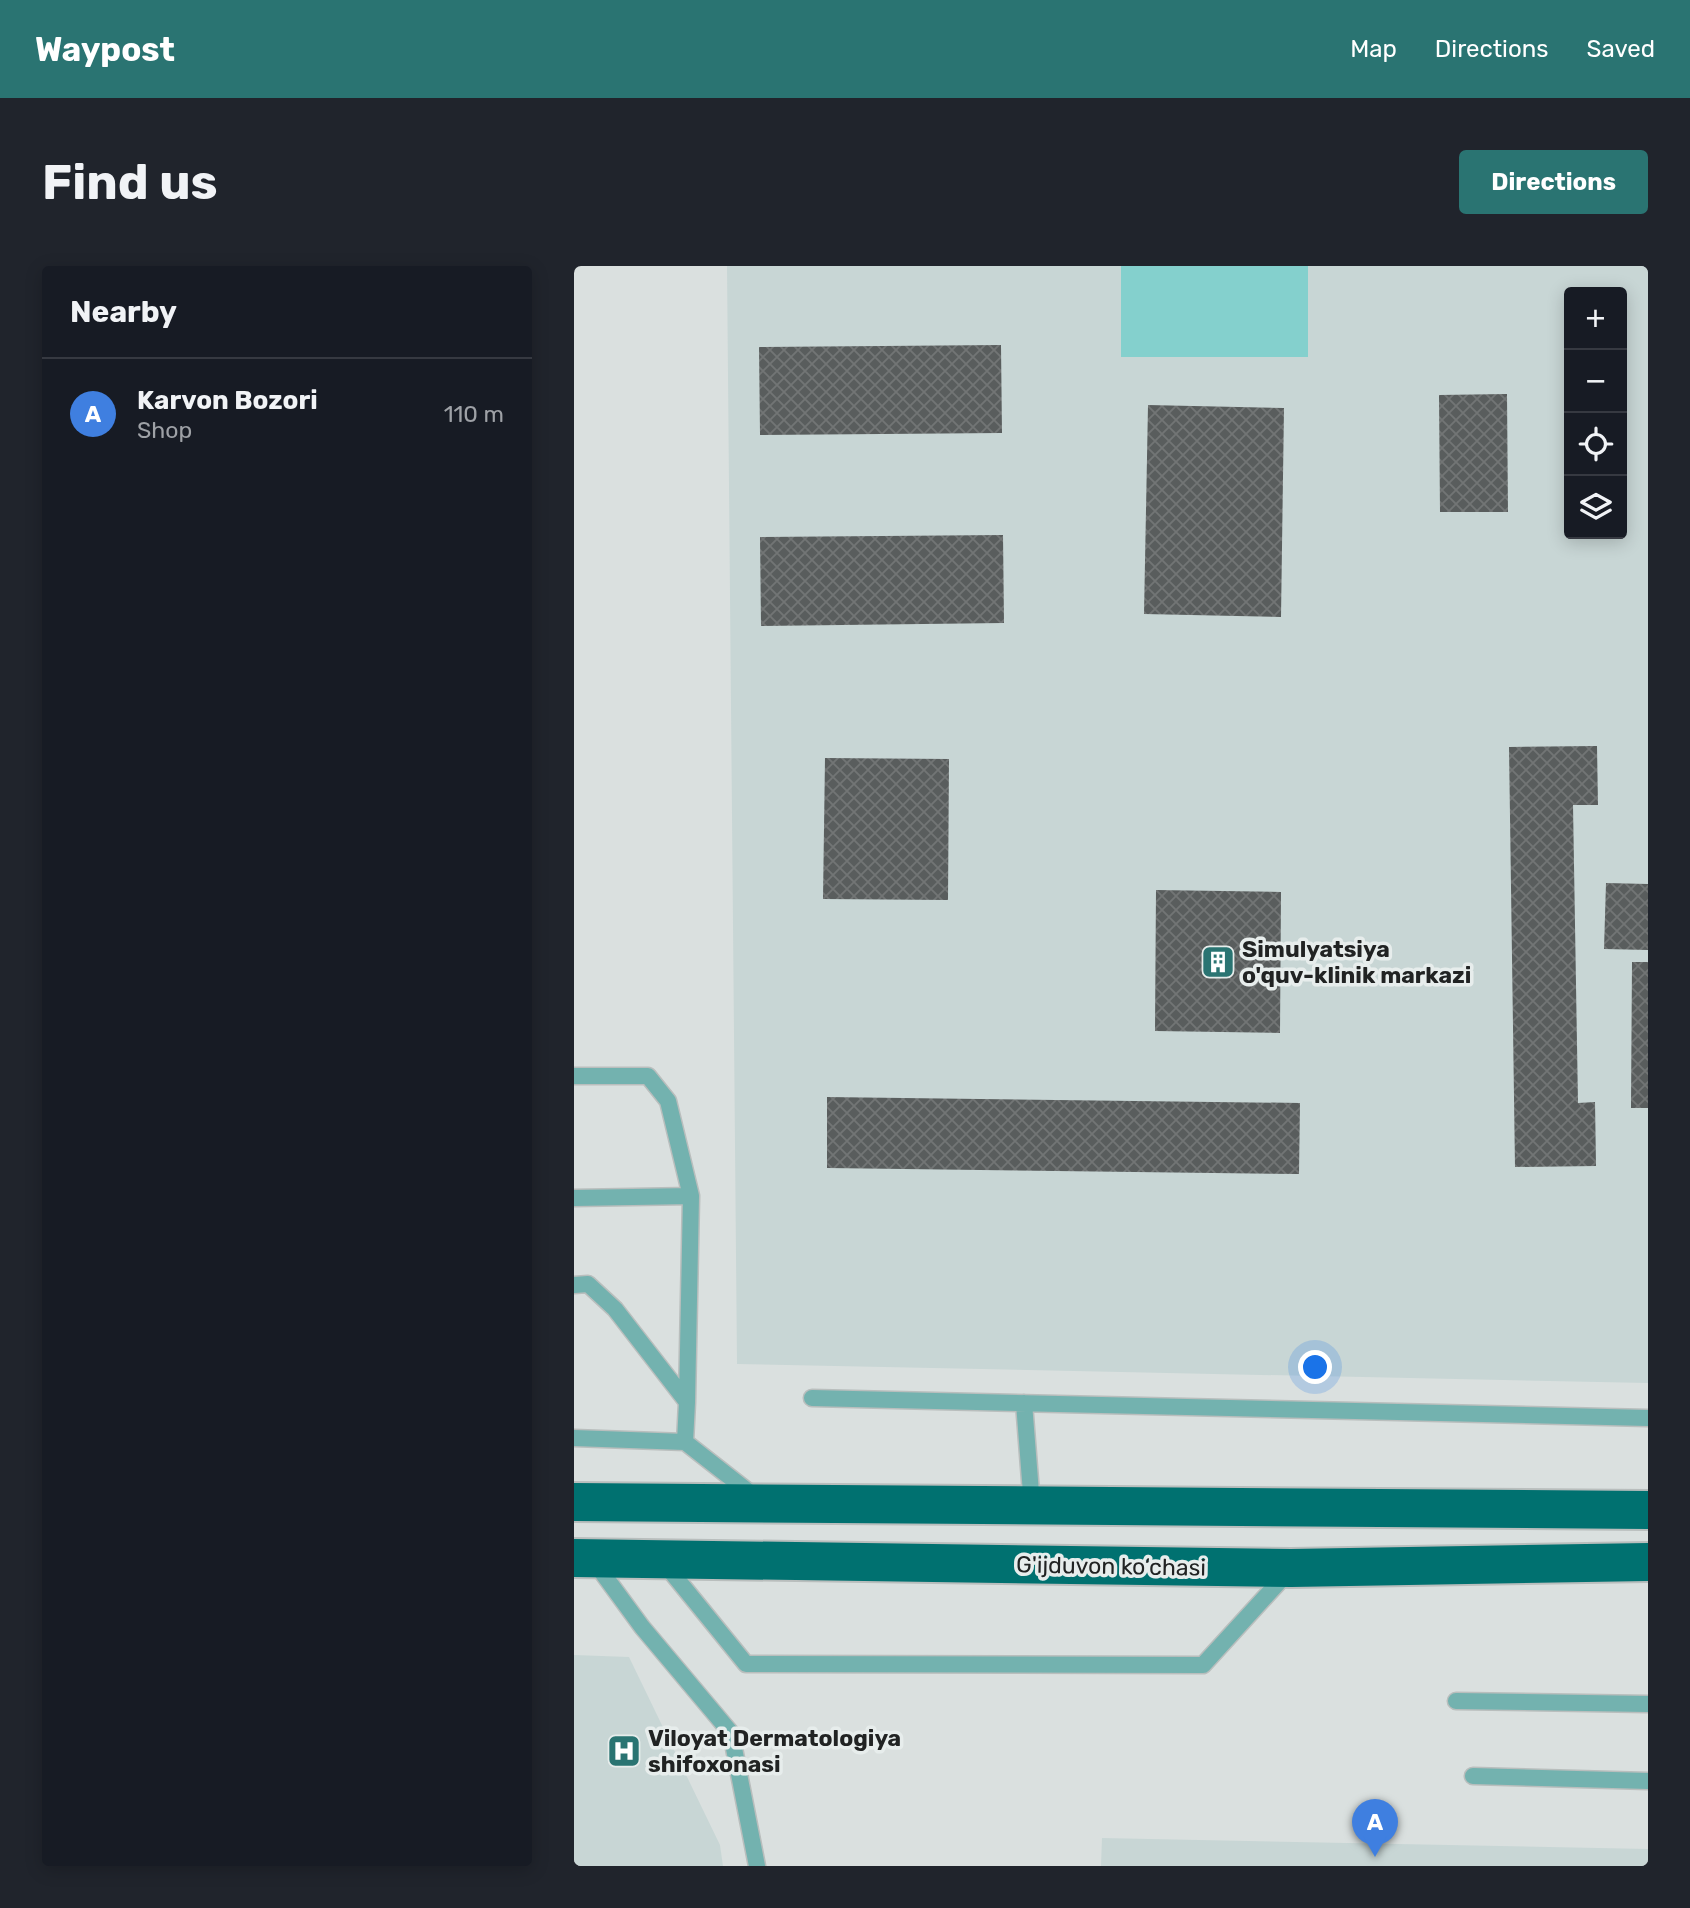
<!DOCTYPE html>
<meta charset="utf-8">
<style>
body{margin:0;font-family:Rubik,sans-serif;background:#20242c;color:#f1f3f6}
.controls{position:absolute;right:21px;top:21px;display:grid;overflow:hidden;border-radius:7px;box-shadow:0 4px 18px #0003}
.controls button{width:63px;height:63px;display:grid;place-items:center;padding:0;border:0;border-bottom:2px solid #363941;background:#171b24;color:#f1f3f6;font:35px sans-serif}
.you{position:absolute;left:742px;top:1102px;width:24px;height:24px;margin:-18px;border:5px solid #fff;border-radius:50%;background:#1a73e8;box-shadow:0 0 0 10px #1a73e833}
.badge{display:grid;place-items:center;width:46px;height:46px;border-radius:50%;background:#2a7472;color:#fff;font-size:23px;font-weight:700}
.pin{position:absolute;translate:-50% -58px;filter:drop-shadow(0 2px 4px #0008)}
.pin::after{content:'';position:absolute;top:37px;width:24px;height:21px;background:inherit;clip-path:polygon(0 0,100% 0,50% 100%)}
.list{margin:0;padding:0;list-style:none}
h2{display:flex;justify-content:space-between;align-items:center;height:91px;margin:0;padding:0 28px;font-size:30px}
h2 small{font-size:23px;font-weight:400;color:#9ea1a6}
.list li{display:grid;grid-template-columns:46px 1fr auto;gap:21px;align-items:center;box-sizing:border-box;height:112px;padding:0 28px;border-top:2px solid #363941}
.list b{display:block;font-size:26px;white-space:nowrap}
.list p{margin:0;font-size:23px;white-space:nowrap;color:#9ea1a6}
.list em{font-size:23px;font-style:normal;color:#9ea1a6}
.icon{flex:none;width:38px;height:38px;fill:none;stroke:currentColor;stroke-width:2;stroke-linecap:round;stroke-linejoin:round}
.map{position:relative;flex:none;width:1074px;height:1600px;overflow:hidden;border-radius:7px}
header{display:flex;align-items:center;gap:42px;box-sizing:border-box;height:98px;padding:0 35px;background:#2a7472;color:#fff}
header strong{font-size:33px}
nav{display:flex;gap:38px;margin-inline-start:auto;font-size:24px}
.intro{display:flex;align-items:center;justify-content:space-between;box-sizing:border-box;height:168px;padding:0 42px}
h1{margin:0;font-size:49px}
.button{padding:18px 32px;border-radius:7px;background:#2a7472;color:#fff;font-size:24px;font-weight:700}
main{display:flex;gap:42px;padding:0 42px}
aside{flex:1;background:#171b24;border-radius:7px;box-shadow:0 4px 18px #0003}
.map>svg:first-child{display:block}
.built{fill:#c8d6d5;fill-rule:evenodd}
.green{fill:#84d0cd}
.building{fill:url(#building-cross-hatch)}
.lines{fill:none;stroke-linecap:round;stroke-linejoin:round}
.lane-casing{stroke:#b9bebd;stroke-width:19}
.highway-casing{stroke:#b9bebd;stroke-width:42}
.lane{stroke:#73b2af;stroke-width:16}
.highway{stroke:#007170;stroke-width:38}
.labels{text-anchor:middle;stroke-width:7;stroke-linejoin:round;paint-order:stroke}
.poi-label{font-size:23px;font-weight:bold;fill:#212323;stroke:#e7edec;text-anchor:start}
.street-label{font-size:23px;fill:#212323;stroke:#e7edec}
</style>
<header>
<strong>Waypost</strong>
<nav><a>Map</a><a>Directions</a><a>Saved</a></nav>
</header>
<div class="intro"><h1>Find us</h1><a class="button">Directions</a></div>
<main>
<aside>
<h2>Nearby<small></small></h2>
<ul class="list">
<li><span class="badge" style="background:#3f7fe0">A</span><div><b>Karvon Bozori</b><p>Shop</p></div><em>110 m</em></li>
</ul>
</aside>
<div class="map">
<svg width="1074" height="1600" viewBox="0 0 1074 1600">
<defs>
<pattern id="building-cross-hatch" width="8" height="8" patternUnits="userSpaceOnUse" patternTransform="scale(1.75)"><rect width="8" height="8" fill="#595d5d"/><path d="M0 0l8 8M0 8l8-8" fill="none" stroke="#727575"/></pattern>
</defs>
<rect width="100%" height="100%" fill="#dae0df"/>
<path class="built" d="M153,0H1074V1117L163,1098ZM995,26H1048V268H995Z
M0,1389L55,1391L146,1579L149,1600H0Z
M528,1572L1074,1583V1600H527Z"/>
<path class="green" d="M547,0H734V91H547Z"/>
<path class="building" d="M427,79L428,167L186,169L185,81Z
M933,128L934,246H866L865,129Z
M574,139L710,142L707,351L570,348Z
M429,269L430,357L187,360L186,271Z
M1023,480L1024,539H999L1004,837L1021,836L1022,900L941,901L935,481Z
M251,492L375,493L374,634L249,633Z
M1032,617L1074,618V684L1030,683Z
M582,624L707,626L706,767L581,765Z
M1058,696H1074V842H1057Z
M253,831L726,837L725,908L253,902Z"/>
<g class="lines">
<defs>
<path id="lane" d="M0,810H74L94,835L117,930L113,1136
M0,932L117,930
M0,1019L14,1018L41,1043L113,1136L111,1176L180,1230
M238,1132L1074,1152
M450,1137L458,1240
M0,1172L111,1176
M19,1294L68,1361L157,1467L183,1600
M90,1297L172,1398L629,1399L714,1306
M882,1435L1074,1438
M899,1510L1074,1515"/>
<path id="highway" d="M0,1236L1074,1244
M0,1292L717,1302L1074,1296"/>
</defs>
<use href="#lane" class="lane-casing"/>
<use href="#highway" class="highway-casing"/>
<use href="#lane" class="lane"/>
<use href="#highway" class="highway"/>
</g>
<defs>
<symbol id="building-square" viewBox="-11 -11 22 22"><rect x="-9" y="-9" width="18" height="18" rx="4" fill="#2a7472" stroke="#e7edec"/><path d="M-4-6H4V6H1V3H-1V6H-4ZM-2.5-4.3h1.7v1.8h-1.7ZM.8-4.3h1.7v1.8H.8ZM-2.5-1h1.7V.8h-1.7ZM.8-1h1.7V.8H.8Z" fill="#fff"/></symbol>
<symbol id="hospital-square" viewBox="-11 -11 22 22"><rect x="-9" y="-9" width="18" height="18" rx="4" fill="#2a7472" stroke="#e7edec"/><path d="M-5-5h3v3.5h4V-5h3V5h-3V1.5h-4V5h-3Z" fill="#fff"/></symbol>
</defs>
<g fill-rule="evenodd">
<use href="#building-square" x="625" y="677" width="38" height="38"/>
<use href="#hospital-square" x="31" y="1466" width="38" height="38"/>
</g>
<g class="labels">
<g class="poi-label">
<text x="668" y="691">Simulyatsiya<tspan x="668" dy="26">o'quv-klinik markazi</tspan></text>
<text x="74" y="1480">Viloyat Dermatologiya<tspan x="74" dy="26">shifoxonasi</tspan></text>
</g>
<g class="street-label">
<text transform="translate(537 1300) rotate(1)" y="8">G'ijduvon ko‘chasi</text>
</g>
</g>
</svg>
<div class="controls">
<button>+</button>
<button>−</button>
<button><svg class="icon" aria-label="locate" viewBox="0 0 24 24"><circle cx="12" cy="12" r="6"/><path d="M12 2v4M12 18v4M2 12h4M18 12h4"/></svg></button>
<button><svg class="icon" aria-label="layers" viewBox="0 0 24 24"><path d="M12 4l9 5-9 5-9-5zM3 14l9 5 9-5"/></svg></button>
</div>
<div class="you"></div>
<div class="pin badge" style="left:801px;top:1591px;background:#3f7fe0">A</div>
</div>
</main>
